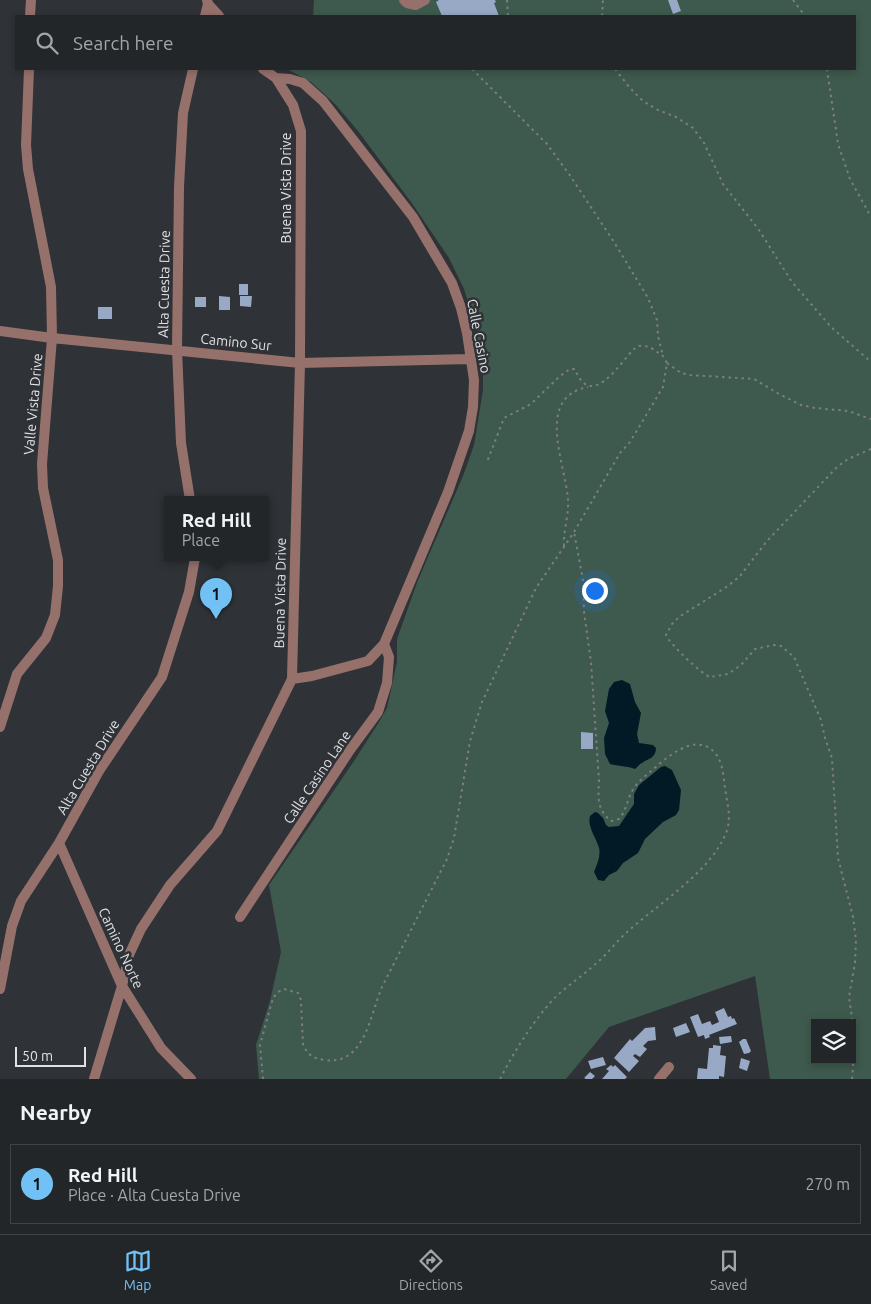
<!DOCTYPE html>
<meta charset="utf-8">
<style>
body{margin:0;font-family:Ubuntu,sans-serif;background:#2b2e30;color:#f1f3f6}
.controls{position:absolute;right:15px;bottom:15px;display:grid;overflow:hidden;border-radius:0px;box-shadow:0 2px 8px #0003}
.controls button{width:45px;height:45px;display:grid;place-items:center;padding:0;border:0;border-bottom:1px solid #404345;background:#232628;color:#f1f3f6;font:25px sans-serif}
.scale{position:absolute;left:15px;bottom:12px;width:71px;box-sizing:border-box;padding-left:5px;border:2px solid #dfe1e4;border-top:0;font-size:14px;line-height:18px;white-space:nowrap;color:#dfe1e4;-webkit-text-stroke:4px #2f3236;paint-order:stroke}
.you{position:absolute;left:594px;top:590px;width:18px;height:18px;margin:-12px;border:4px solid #fff;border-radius:50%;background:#1a73e8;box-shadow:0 0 0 8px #1a73e833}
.badge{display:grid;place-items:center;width:32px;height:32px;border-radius:50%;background:#71c1f5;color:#111;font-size:16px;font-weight:700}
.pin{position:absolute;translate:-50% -41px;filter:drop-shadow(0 1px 2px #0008)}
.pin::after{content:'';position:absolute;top:26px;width:18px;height:15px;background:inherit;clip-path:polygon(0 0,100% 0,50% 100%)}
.popup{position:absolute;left:164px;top:496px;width:105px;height:65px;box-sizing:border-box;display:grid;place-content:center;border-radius:0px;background:#232628;filter:drop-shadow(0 1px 4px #0005);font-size:16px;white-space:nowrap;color:#a3a5a8}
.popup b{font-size:19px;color:#f1f3f6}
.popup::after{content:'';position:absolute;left:50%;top:100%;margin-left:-10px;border:10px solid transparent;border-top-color:#232628}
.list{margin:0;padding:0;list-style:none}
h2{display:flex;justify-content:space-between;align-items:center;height:65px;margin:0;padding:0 20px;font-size:21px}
h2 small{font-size:16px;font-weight:400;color:#a3a5a8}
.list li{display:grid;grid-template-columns:32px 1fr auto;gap:15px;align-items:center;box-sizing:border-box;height:80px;margin:0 10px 10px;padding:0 10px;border:1px solid #404345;border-radius:0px}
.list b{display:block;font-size:19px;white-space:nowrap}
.list p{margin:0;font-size:16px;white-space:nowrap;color:#a3a5a8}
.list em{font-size:16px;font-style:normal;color:#a3a5a8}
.icon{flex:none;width:28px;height:28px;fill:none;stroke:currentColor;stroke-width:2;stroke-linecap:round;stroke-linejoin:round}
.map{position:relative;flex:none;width:871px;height:1079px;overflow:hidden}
.search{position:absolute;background:#232628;box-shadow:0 2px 8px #0003;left:15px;right:15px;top:15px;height:55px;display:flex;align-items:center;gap:12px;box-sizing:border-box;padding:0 18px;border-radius:0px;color:#a3a5a8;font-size:19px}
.sheet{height:155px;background:#232628}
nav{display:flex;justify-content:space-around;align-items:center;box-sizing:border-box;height:70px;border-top:1px solid #404345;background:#232628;font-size:14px;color:#a3a5a8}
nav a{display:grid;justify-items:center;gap:2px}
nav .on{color:#71c1f5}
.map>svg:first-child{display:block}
.green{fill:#3e594d;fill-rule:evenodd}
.water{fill:#021a25}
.building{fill:#98a9c6}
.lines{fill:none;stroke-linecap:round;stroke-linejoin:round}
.path{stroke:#7c7e82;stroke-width:2;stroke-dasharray:2.5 4;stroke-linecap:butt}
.minor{stroke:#96716c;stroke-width:10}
.labels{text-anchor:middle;stroke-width:5;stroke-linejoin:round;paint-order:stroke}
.street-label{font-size:14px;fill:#dfe1e4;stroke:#2f3236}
</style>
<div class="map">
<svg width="871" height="1079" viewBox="0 0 871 1079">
<rect width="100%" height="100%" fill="#2f3236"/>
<path class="green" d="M314,0H871V1079H770L755,976L609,1027L566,1079H259L256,1045L270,1001L281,952L269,885L354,761L379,722L387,708L397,662V639L418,580L463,476L474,445L483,390V370L473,318L464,289L449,258L411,202L358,131L335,104L311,82L287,69H855V16H313ZM815,1023H852V1060H815Z"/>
<path class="water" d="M622,680L630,684L635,702L641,713L637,734L639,743L653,745L656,748C656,758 649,758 642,763C639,764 638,767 635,769C628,766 618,766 610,764L605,754L604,738L609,723L605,711L609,689L614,682Z
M665,766L672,770L681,790L679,810L676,815L663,822L645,839L638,853L623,863L617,871L609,875L604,881L598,880L594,872C597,864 601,856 599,848C596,837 587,827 590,816L595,812L598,813L603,818L606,825L609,827L619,826L634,804V794L639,785L661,767Z"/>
<path class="building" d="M439,0H495L496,2L494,3L499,16H442L436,2Z
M668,0H677L681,11L673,14Z
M239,284H248V295H239Z
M219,296L230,297V310H219Z
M240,296H252L251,307L240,306Z
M195,297H206V307H195Z
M98,307H112V319H98Z
M581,732L593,733V749H581Z
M724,1008L728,1017L731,1016L732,1019L734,1018L737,1024L709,1035L710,1037L705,1039L704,1035L698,1037L690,1017L698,1014L702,1024L710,1021L712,1025L719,1022L715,1012Z
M686,1023L690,1032L676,1037L673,1028Z
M655,1027L656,1040L648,1041L643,1046L647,1049L640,1057L635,1054L633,1056L639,1061L629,1072L614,1058L630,1039L632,1041L645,1028Z
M731,1036L732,1042L720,1044L719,1037Z
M746,1039L751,1051L749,1053L744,1054L739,1042L743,1039Z
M713,1045L721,1046L720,1055L726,1056L724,1077L719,1076V1079H697L698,1068L707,1069L709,1048H713Z
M603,1057L606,1065L591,1069L588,1061Z
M741,1058L750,1061L747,1071L739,1068Z
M611,1065L613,1067L615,1065L627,1077L625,1079H602L609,1071L606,1069Z
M590,1072L595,1076L592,1079H586L584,1078Z"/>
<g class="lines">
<path class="path" d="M507,0L508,16
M793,0L805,16
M602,16L603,0
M472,69L547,144L569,174L614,242L648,298L657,320L658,336L663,356
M615,69L630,88L643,101L658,110L676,117L693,128L704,143L723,184L759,230L792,282L831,327L871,362
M827,69L838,144L850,179L871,217
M667,363L681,373L690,375L754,379L779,394L801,405L815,408L848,411L871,419
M564,546C563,531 569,516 568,500C566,465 534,397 588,387
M263,1079L260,1045L273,998L278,992L284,989L298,993L301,1000L303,1044C307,1055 313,1058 324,1060C365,1066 370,1015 382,987L447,859L454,838L470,741L482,702L536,588L574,532L620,453L630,442L663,387L667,363L663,356L650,347L644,346H639L634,349C619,364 591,411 575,369H570L560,376L531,404L504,418L487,462
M500,1079C514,1052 530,1026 550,1003C562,989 579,979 593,966C605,957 614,944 625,934C656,905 710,873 726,833C732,818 727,803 725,788C723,775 723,759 712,750C692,733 664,760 650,772C644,777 638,782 634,788C627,798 627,810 619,819L611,821C597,810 598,798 599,781L591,662L584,612L583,580L574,532
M852,1079L855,1039L849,997L855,963L856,940L853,917L838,858L832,758L825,738L821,720L794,657L781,646L774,645L755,649L741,665L728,674L710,677C701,674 668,642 666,635L672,624L679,617L728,586L740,576L767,541L837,467L848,459L871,449"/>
<path class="minor" d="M404,0L407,3L416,5L425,0
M208,4L219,16
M30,16L31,0
M205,16L208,4L207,0
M276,78L290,79L303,83L323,101L413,217L452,283L461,308L467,333L474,380L473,407L469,431L448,492L384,644L368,661L312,676L292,679
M0,331L52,338L300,363L470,359
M190,500L181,443L177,350L179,187L183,113L193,69
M0,727L17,674L46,638L55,615L58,586V560L43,488L42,464L52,338L51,287L28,169L26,145L29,69
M59,843L122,986L161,1048L191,1079
M240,917L350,750L378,712L387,683L389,657L384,644
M0,989L12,926L21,901L59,843L99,771L162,677L189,592L195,558
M94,1079L122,986L129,955L141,929L170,885L217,831L292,679L300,363L301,131L293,105L276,78L263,69
M659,1079L669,1067"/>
</g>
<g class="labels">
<g class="street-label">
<text transform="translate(286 188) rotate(-90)" y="5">Buena Vista Drive</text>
<text transform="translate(164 284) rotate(-89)" y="5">Alta Cuesta Drive</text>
<text transform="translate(479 336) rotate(79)" y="5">Calle Casino</text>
<text transform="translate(236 342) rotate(6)" y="5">Camino Sur</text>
<text transform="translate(33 404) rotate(-85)" y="5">Valle Vista Drive</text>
<text transform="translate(280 593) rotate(-89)" y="5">Buena Vista Drive</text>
<text transform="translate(88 767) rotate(-59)" y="5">Alta Cuesta Drive</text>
<text transform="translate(317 777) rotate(-56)" y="5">Calle Casino Lane</text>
<text transform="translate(121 948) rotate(65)" y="5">Camino Norte</text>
</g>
</g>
</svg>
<div class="controls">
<button><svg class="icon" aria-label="layers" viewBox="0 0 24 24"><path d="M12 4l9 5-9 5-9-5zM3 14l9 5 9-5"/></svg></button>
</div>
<div class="scale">50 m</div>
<div class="you"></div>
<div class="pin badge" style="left:216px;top:619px">1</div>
<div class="popup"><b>Red Hill</b>Place</div>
<div class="search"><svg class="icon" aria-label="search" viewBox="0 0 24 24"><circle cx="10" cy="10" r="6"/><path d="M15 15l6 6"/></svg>Search here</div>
</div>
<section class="sheet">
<h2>Nearby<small></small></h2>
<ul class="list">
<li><span class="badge">1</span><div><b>Red Hill</b><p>Place · Alta Cuesta Drive</p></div><em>270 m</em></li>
</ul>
</section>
<nav>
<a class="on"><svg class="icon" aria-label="map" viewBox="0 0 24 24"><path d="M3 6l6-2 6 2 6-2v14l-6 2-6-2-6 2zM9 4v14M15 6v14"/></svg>Map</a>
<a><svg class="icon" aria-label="directions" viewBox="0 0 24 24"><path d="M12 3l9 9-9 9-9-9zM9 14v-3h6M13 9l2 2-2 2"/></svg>Directions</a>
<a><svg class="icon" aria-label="saved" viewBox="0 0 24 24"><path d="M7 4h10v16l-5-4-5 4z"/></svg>Saved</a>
</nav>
